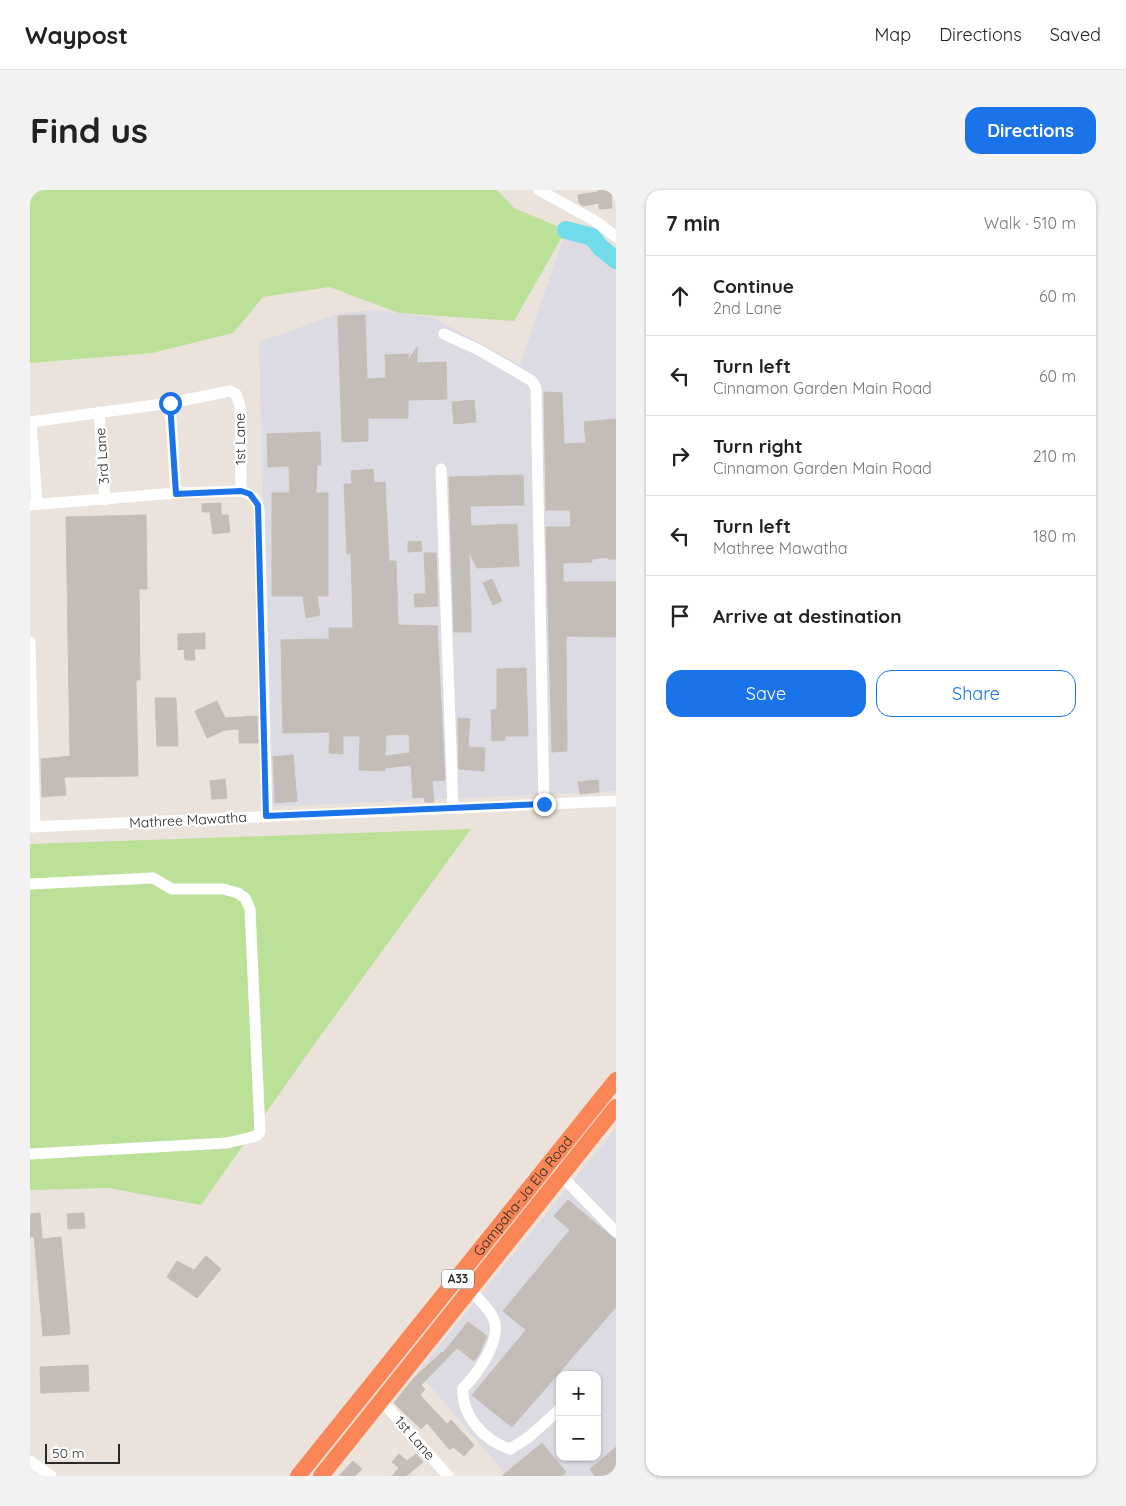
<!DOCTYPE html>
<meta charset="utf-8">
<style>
body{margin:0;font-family:Quicksand,sans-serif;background:#f2f2f2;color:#222}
.controls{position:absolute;right:15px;bottom:15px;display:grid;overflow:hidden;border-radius:10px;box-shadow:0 1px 4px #0004}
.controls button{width:45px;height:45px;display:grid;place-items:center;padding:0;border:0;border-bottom:1px solid #e0e0e0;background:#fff;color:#222;font:25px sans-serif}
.scale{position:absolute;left:15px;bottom:12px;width:75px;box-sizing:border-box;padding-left:5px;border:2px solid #292929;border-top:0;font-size:14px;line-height:18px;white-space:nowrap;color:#292929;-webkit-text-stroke:4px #fff;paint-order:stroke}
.stop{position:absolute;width:15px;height:15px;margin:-11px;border:4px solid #1a73e8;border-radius:50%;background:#fff}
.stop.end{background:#1a73e8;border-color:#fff;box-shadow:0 1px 5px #0008}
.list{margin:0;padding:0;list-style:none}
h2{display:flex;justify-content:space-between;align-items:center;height:65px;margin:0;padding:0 20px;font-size:21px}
h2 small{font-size:16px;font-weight:400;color:#767676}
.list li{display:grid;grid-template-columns:32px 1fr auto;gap:15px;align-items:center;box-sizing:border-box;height:80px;padding:0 20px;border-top:1px solid #e0e0e0}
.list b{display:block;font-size:19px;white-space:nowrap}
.list p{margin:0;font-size:16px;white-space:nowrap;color:#767676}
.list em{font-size:16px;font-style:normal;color:#767676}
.actions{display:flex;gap:10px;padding:15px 20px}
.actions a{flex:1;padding:11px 0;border:1px solid #1a73e8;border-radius:15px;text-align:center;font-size:18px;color:#1a73e8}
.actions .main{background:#1a73e8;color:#fff}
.icon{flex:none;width:28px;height:28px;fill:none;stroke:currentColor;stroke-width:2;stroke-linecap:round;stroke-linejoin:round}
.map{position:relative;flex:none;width:586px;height:1286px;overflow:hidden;border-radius:15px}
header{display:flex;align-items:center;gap:30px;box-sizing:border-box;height:70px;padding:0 25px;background:#fff;border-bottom:1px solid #e0e0e0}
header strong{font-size:24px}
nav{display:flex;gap:28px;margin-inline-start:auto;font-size:18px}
.intro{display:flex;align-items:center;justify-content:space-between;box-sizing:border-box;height:120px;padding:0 30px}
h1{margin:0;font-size:35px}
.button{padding:12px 22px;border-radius:15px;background:#1a73e8;color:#fff;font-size:18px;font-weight:700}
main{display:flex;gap:30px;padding:0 30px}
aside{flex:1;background:#fff;border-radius:15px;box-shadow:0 1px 4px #0004}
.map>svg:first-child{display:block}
.industrial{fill:#dcdbe3;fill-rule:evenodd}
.green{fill:#bbe098}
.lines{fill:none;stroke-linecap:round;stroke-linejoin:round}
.river{stroke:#70dceb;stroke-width:18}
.building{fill:#c3bcb7;stroke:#c6bdb5;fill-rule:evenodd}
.minor{stroke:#fff;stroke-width:11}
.highway{stroke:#fa8657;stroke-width:16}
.route{stroke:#1a73e8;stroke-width:6}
.labels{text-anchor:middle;stroke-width:4.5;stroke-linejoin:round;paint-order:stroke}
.shield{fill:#fff;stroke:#696969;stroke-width:1}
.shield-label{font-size:12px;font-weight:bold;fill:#292929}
.street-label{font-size:14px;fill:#292929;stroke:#fff}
</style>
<header>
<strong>Waypost</strong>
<nav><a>Map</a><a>Directions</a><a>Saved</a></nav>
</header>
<div class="intro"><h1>Find us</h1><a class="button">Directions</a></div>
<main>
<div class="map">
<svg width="586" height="1286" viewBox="0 0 586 1286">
<rect width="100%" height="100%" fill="#ebe2db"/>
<path class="industrial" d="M536,40L586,76V601L240,617L229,152L311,123L344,120L404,128L490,175Z
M586,938V1286H477L388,1182ZM530,1185H567V1267H530Z"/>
<path class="green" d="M0,0H467L484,18L536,40L484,131L369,123L299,97L233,107L203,143L122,163L0,173Z
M441,639L283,856L171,1015L78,998L0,1000V654Z"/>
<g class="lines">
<path class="river" d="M536,40L562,47L571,58L586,70"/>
</g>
<path class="building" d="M568,0H581L582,18L569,19V13L553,16L549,13L548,5L568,2Z
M335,125L337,189L356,188L355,165L379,164L377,172L387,157V173L416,172L417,209L378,210V228H338V251L312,252L308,126Z
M514,202L532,203L534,254L556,253L554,232L586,229V369H578V367L562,369V372L533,373V392H586V447L536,446L537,561L522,562L516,337H541L540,320H516Z
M444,210L446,232L424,234L422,212Z
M290,242L291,275H287L286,303H298V406H287L290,425L276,428L273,406H242V303H260L259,276L238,277L237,244Z
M343,279L344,293L355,292L359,371H366L368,435L407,436L415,590L402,591L404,612H395L394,607L383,608L381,575L355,578V581L329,580L330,546H313V564L299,563L300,542L253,543L251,450L299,449V438H323L321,363L317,364L314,294H322L321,281ZM379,544L380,563L355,566L356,545Z
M493,285L494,315L440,316L441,336L487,334L489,376L447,378L439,362L441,425L437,427L441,426V442H424L419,287Z
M191,313V325H198L200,342L183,344L180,322H172V314Z
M116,325L117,399H109L110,490H106L108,586L34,587L36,605L12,607L11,569L40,566L36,327Z
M391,351L392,361L378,362V352Z
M394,363H406L408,416L385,417L384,404H396Z
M462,389L472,411L463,415L453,393Z
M175,443V459H164L165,470H155L154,459L148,460V444Z
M496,478L498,546H475V550L462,551L461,520H467V479Z
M125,508H146L148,556H127Z
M187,511L195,528L227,526L228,553H209V539L195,540L177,548L165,521Z
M428,528L440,529L438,557L455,558L454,581L429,579Z
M263,565L267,611L245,613L243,567Z
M195,589L197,608L182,609L180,591Z
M568,590L569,602L550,604L548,592Z
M538,1010L586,1050V1117L482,1237L442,1205L496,1140L473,1121L540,1040L524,1026Z
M10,1023L12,1049L31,1047L40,1144L13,1146L4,1046L0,1047V1024Z
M54,1023L55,1038L38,1039L37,1024Z
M176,1066L191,1079L167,1108L137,1087L147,1071L164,1080Z
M438,1132L457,1146L448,1166L444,1171L427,1158L391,1195L395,1199L390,1205L417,1234L421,1230L444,1255L434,1266L423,1257L420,1260L397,1233L391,1239L364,1213L383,1189L412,1162L413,1163Z
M58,1175L59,1201L11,1203L10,1177Z
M512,1253L536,1282L532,1286H472Z
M586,1257V1286H565L560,1279Z
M369,1264L377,1271L386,1264L393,1272L376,1286H362L369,1278L362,1272Z
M323,1271L332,1279L325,1286H309Z"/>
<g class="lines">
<path class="minor" d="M509,0L567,32L586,47
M414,144L449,160L502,191L506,198L514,614
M140,213L146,303
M69,222L75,310
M0,232L140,213L200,201L206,204L210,216L211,301
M1,232L7,314
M411,279L423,618
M0,315L146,303L211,301C221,304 228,309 229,320L237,626
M0,452L5,637
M0,637L586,611
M0,694L123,688L142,699H193L208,703L215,708L220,719L230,942L226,946L197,953L0,964
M520,974L586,1042
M440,1099C448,1109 460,1119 464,1130C472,1150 446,1186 433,1198C431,1226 455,1251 480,1259L499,1247L530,1219
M351,1210L418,1286
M0,1271L21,1286"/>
<g class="highway">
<path id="s1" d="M268,1286L586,890"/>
<path d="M291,1286L586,917"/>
</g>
</g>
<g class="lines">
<path class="route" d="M140,213L146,304L211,301L220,304L228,315L236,626L514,614"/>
</g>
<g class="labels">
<rect class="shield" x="412" y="1079.5" width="32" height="19" rx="4"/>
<g class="shield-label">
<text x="428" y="1093">A33</text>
</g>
<g class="street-label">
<text transform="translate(210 249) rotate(-91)" y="5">1st Lane</text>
<text transform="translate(72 266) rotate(-94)" y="5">3rd Lane</text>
<text transform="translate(158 630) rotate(-3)" y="5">Mathree Mawatha</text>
<text dy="5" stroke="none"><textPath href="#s1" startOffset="359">Gampaha-Ja Ela Road</textPath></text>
<text transform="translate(385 1248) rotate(49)" y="5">1st Lane</text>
</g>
</g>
</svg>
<div class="controls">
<button>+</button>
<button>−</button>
</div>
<div class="scale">50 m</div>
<div class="stop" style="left:140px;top:213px"></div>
<div class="stop end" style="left:514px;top:614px"></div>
</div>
<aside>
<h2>7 min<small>Walk · 510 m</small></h2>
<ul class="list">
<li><svg class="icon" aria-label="ahead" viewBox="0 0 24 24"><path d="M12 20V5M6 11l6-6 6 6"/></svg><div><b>Continue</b><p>2nd Lane</p></div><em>60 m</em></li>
<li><svg class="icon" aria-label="left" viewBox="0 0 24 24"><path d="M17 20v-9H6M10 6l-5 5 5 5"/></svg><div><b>Turn left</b><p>Cinnamon Garden Main Road</p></div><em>60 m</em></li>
<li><svg class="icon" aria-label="right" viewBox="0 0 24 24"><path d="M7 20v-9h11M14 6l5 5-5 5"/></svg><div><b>Turn right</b><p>Cinnamon Garden Main Road</p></div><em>210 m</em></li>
<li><svg class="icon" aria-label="left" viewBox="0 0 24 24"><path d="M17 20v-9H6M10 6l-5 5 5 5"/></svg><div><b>Turn left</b><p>Mathree Mawatha</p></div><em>180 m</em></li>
<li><svg class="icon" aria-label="arrive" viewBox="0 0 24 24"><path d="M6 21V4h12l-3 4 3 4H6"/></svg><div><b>Arrive at destination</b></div></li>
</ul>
<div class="actions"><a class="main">Save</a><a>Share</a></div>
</aside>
</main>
